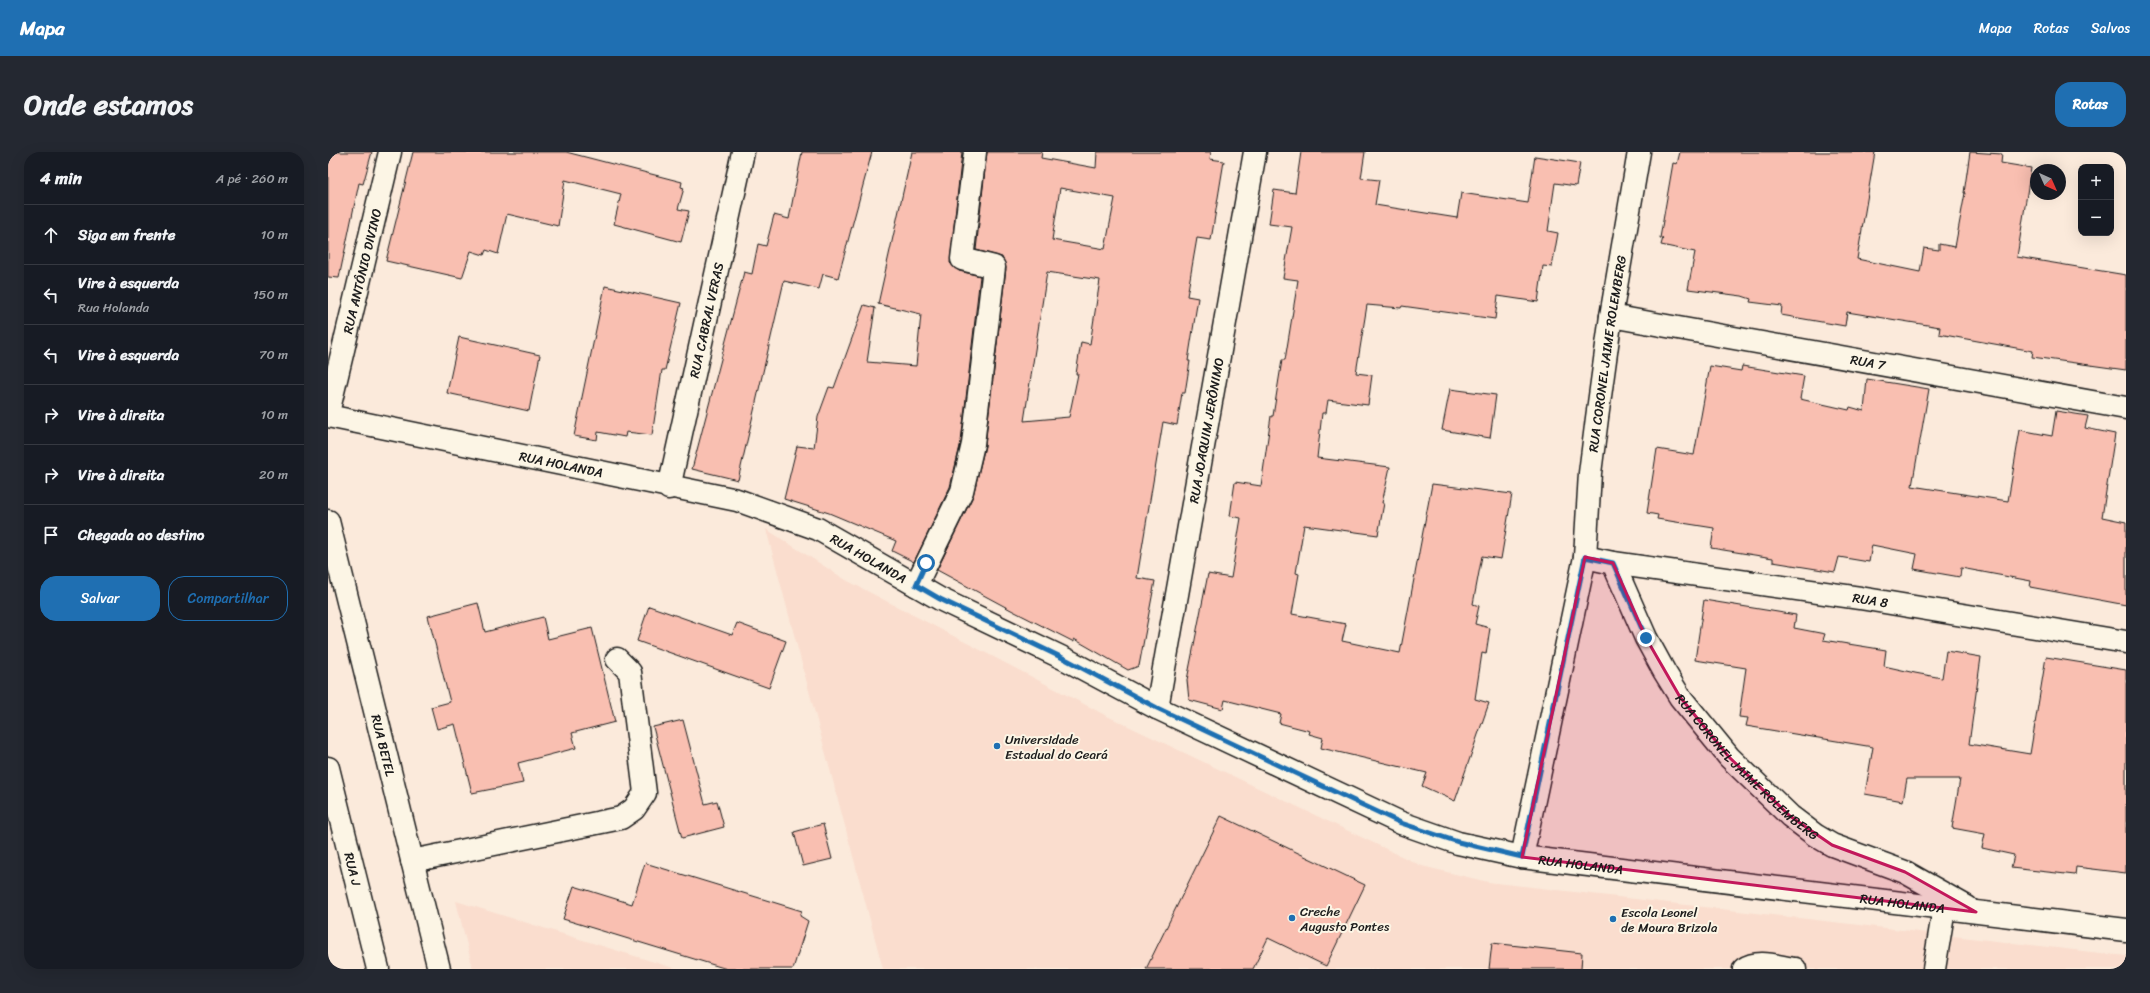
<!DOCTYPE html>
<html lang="pt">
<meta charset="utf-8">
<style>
body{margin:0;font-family:Sriracha,sans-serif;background:#242831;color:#f1f3f6}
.controls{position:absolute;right:12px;top:12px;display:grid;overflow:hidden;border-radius:8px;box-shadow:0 4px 16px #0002}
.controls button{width:36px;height:36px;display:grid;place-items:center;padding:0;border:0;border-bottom:1px solid #363941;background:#171b24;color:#f1f3f6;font:20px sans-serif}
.compass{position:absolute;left:1702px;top:12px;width:36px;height:36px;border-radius:50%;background:#171b24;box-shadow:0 4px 16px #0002;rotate:135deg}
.stop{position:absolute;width:12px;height:12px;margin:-9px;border:3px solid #1f6fb2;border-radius:50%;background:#fff}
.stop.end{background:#1f6fb2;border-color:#fff;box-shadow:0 1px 4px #0008}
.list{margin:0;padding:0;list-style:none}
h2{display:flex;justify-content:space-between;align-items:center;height:52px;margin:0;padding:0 16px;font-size:17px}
h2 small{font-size:13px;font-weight:400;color:#9ea1a6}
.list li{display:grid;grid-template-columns:26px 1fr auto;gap:12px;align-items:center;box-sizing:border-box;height:60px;padding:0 16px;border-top:1px solid #363941}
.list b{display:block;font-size:15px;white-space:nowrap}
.list p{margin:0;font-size:13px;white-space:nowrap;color:#9ea1a6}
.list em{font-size:13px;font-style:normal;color:#9ea1a6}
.actions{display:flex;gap:8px;padding:12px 16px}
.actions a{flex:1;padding:9px 0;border:1px solid #1f6fb2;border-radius:16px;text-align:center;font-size:14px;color:#1f6fb2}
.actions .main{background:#1f6fb2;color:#fff}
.icon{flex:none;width:22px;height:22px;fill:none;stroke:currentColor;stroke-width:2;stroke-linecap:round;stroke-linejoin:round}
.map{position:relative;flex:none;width:1798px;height:817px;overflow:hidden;border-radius:16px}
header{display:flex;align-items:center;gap:24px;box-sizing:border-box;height:56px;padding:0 20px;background:#1f6fb2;color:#fff}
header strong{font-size:19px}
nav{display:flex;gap:22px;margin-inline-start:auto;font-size:14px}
.intro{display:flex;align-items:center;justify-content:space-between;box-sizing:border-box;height:96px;padding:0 24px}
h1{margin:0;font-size:28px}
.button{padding:10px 18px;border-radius:16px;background:#1f6fb2;color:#fff;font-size:14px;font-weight:700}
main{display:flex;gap:24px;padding:0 24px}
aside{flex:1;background:#171b24;border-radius:16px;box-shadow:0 4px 16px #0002}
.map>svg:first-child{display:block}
.built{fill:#faddce}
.building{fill:#f9bfb1;stroke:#1c1c1c;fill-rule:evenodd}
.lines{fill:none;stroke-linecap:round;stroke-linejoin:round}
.minor-casing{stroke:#1c1c1c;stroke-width:25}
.minor{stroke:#fcf5e5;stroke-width:22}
.route{stroke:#1f6fb2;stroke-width:5}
.marked{fill:#c2185b;fill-opacity:0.2;stroke:#c2185b;stroke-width:3;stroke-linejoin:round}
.poi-dot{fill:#1f6fb2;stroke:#fcf5e5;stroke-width:1.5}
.labels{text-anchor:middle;stroke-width:4;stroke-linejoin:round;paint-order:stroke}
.street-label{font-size:13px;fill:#1c1c1c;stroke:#fcf5e5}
.poi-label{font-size:13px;fill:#1c1c1c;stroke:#fcf5e5;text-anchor:start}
</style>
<header>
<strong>Mapa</strong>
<nav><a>Mapa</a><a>Rotas</a><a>Salvos</a></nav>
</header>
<div class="intro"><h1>Onde estamos</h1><a class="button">Rotas</a></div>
<main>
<aside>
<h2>4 min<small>A pé · 260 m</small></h2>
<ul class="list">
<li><svg class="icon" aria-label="ahead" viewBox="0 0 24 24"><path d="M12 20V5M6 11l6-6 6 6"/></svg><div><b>Siga em frente</b></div><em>10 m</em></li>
<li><svg class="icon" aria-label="left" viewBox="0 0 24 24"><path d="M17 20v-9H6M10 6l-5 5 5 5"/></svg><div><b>Vire à esquerda</b><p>Rua Holanda</p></div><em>150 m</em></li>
<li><svg class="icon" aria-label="left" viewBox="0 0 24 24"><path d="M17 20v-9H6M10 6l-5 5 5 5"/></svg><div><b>Vire à esquerda</b></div><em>70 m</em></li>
<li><svg class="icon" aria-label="right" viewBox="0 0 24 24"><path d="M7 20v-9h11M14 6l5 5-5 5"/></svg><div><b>Vire à direita</b></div><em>10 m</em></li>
<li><svg class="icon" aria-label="right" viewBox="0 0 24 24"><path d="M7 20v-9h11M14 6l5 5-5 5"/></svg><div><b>Vire à direita</b></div><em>20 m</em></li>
<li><svg class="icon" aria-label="arrive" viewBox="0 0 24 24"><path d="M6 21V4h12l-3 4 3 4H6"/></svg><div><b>Chegada ao destino</b></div></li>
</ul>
<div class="actions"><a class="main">Salvar</a><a>Compartilhar</a></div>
</aside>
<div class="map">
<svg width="1798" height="817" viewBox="0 0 1798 817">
<rect width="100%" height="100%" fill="#fbeadb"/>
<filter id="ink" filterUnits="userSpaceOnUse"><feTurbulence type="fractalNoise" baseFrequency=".025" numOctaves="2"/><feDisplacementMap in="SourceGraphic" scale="8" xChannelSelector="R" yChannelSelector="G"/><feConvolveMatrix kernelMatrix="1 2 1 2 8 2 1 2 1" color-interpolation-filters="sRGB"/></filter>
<g filter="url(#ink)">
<path class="built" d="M438,377L518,428L779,564L1094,714L1160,730L1798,804V817H555Z
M128,749L349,817H145Z"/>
<path class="building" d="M0,0H44L35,32L31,31L11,126L0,125Z
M85,0H238L354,30L353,35L356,36L350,57L361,59L353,90L286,72L293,42L237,28L230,74L179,62L170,102L158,98L156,103L143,99L134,126L58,109Z
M474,0H544L510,126L495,122L491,137L456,129L410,328L364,317L416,120L424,122L430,92L438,94L446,63L461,67Z
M584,0H634L622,111L631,119L652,124L633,290L622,335L586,410L564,399L568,389L501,361L456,347L469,294L486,296L490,265L501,235L506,236L536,153L547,156L539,210L588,214L593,162L550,152Z
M659,0H714L713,6L768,16L769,0H883L882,7L896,9L883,88L869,86L859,144L870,146L860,209H862L857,241H854L849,273L835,270L809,426L827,429L811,514L800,518L746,487V490L685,459L609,418L645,344L657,294L678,116L674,105L648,98ZM732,36L787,46L777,97L724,88ZM719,120L772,128L762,192L753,190L748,222H750L741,265L696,269Z
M973,0H1037L1033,26L1051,28L1047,53L1129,66L1133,41L1200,51L1207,4L1252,11L1248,34L1227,31L1220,79L1230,81L1224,115L1215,114L1210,150L1170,144L1167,167L1074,154L1073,156L1039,153L1028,221L1044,223L1040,253L1000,248L998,261H994L989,306L1062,315L1054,351H1056L1050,383L976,373L968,421L971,422L964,462L1018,472L1014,489L1072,501L1104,332L1184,342L1173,407L1154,404L1145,452L1151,454L1147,472L1162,476L1158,502L1154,501L1147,547L1161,551L1127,649L1094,634L1099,621L993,596L995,586L981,582L982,579L951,571L953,562L897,548L895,557L861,548L859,528L880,422L903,426L913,366L902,364L907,330L933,334L943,264H945L954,208H957L970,128L955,126L964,75L941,72L946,38L967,41Z
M1352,0H1547L1529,107L1592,120L1596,96L1611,98V92L1627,95L1637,41H1636L1642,0L1674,2L1673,11L1703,16L1689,105L1798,123V218L1704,205L1705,199L1611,182L1612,175L1519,160L1517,174L1453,163L1454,154L1422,150L1423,147L1414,144L1360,137L1367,100L1333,93L1335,86H1332L1345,11L1349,12Z
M277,134L353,151L337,218H334L324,283L298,280L297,285L270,280L269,288L246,284Z
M131,185L212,203L201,259L119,241Z
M1382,214L1413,219L1414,214L1476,224L1472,247L1521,258L1522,255L1536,259L1539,227L1601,237L1584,334L1680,349L1692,278L1724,284L1728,259L1760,264L1757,276L1787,282L1774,365L1798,370V453L1702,435L1703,429L1633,416L1632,425L1586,417L1589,402L1544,393L1541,410L1511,405L1507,420L1445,410V406L1383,396L1386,376L1329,367L1330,363L1319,361L1329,297L1366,303Z
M1122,237L1168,243L1162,286L1114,278Z
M1376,448L1468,463L1466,476L1497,482L1495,488L1558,498L1556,514L1587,521L1614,526L1618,499L1653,505L1641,592L1702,602L1718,505L1798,518V721L1748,715L1747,723L1683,716L1686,703L1654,696L1657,682L1624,676L1632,627H1579L1575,649L1537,642L1545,595L1418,574L1420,566L1411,565L1418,516L1367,508Z
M150,451L157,480L215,465L220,487L264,476L287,570L244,581L248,596L190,611L195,631L144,641L127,572L109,577L103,555L122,550L100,464Z
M321,454L404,483L409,471L458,489L441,536L309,489Z
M355,568L377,652L389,649L396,675L354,686L325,575Z
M893,664L1037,733L998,814L940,786L925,817H818Z
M495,672L504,707L475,714L466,680Z
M317,711L474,759L472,764L480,769L465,817H399L235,767L246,734L304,752Z
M1164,791L1254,801L1253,817H1161Z"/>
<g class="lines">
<defs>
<g id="minor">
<path id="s1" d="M1283,164L1798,256"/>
<path id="s2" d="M0,261L62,0"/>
<path id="s3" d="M0,264L409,348L490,377L612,447L739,508L829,556L1073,671L1130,691L1194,705L1798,778"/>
<path id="s4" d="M341,336L415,0"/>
<path id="s5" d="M0,369L111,817"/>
<path id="s6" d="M1257,405L1285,411L1318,486L1336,519L1352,545L1401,605L1462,664L1487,683L1504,693L1577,720L1639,755"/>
<path id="s7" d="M1285,411L1532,446L1798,490"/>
<path d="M588,433L634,339L645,292L666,115L634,107L647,0"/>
<path id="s8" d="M829,556L927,0"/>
<path id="s9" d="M0,616L50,817"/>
<path id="s10" d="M1194,705L1257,405L1262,321L1269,266L1283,164L1311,0"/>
<path d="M84,709L293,666L306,657L317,641L302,520L289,507"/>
<path d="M1416,817C1430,807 1451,815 1467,817"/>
<path d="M1606,817L1616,756"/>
</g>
</defs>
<use href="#minor" class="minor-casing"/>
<use href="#minor" class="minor"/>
</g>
</g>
<g class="lines" filter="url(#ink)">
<path class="route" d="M598,411L588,433L612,447L739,508L829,556L1073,671L1130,690L1194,705L1257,405L1285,411L1318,486"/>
</g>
<path class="marked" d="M1257,405L1285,411L1318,486L1352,545L1401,605L1462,664L1504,693L1577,720L1648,760L1194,705Z"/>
<g class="poi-dot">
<circle cx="669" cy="594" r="4"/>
<circle cx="964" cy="766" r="4"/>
<circle cx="1285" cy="767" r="4"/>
</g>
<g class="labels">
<g class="street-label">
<text dy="5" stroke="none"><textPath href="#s2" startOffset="146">RUA ANTÔNIO DIVINO</textPath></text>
<text dy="5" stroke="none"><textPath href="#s4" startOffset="172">RUA CABRAL VERAS</textPath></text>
<text dy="5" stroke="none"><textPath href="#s10" startOffset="511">RUA CORONEL JAIME ROLEMBERG</textPath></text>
<text dy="5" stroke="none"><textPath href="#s1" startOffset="261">RUA 7</textPath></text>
<text dy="5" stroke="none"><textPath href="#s8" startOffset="282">RUA JOAQUIM JERÔNIMO</textPath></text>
<text dy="5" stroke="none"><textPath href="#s3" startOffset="238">RUA HOLANDA</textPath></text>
<text dy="5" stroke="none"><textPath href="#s3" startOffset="562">RUA HOLANDA</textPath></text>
<text dy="5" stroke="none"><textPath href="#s7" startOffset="260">RUA 8</textPath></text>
<text dy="5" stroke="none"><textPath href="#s5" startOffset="231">RUA BETEL</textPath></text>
<text dy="5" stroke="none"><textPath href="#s6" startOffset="276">RUA CORONEL JAIME ROLEMBERG</textPath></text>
<text dy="5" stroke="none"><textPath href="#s3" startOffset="1342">RUA HOLANDA</textPath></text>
<text dy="5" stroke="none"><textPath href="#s9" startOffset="104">RUA J</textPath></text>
<text dy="5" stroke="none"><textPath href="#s3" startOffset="1666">RUA HOLANDA</textPath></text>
</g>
<g class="poi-label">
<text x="677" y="592">Universidade<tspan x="677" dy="15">Estadual do Ceará</tspan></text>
<text x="972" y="764">Creche<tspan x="972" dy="15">Augusto Pontes</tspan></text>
<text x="1293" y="765">Escola Leonel<tspan x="1293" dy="15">de Moura Brizola</tspan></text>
</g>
</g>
</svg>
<div class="controls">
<button>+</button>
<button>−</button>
</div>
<svg class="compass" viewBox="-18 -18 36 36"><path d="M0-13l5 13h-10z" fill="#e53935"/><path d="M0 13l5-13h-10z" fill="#9ea1a6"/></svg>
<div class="stop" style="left:598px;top:411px"></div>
<div class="stop end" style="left:1318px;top:486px"></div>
</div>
</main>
